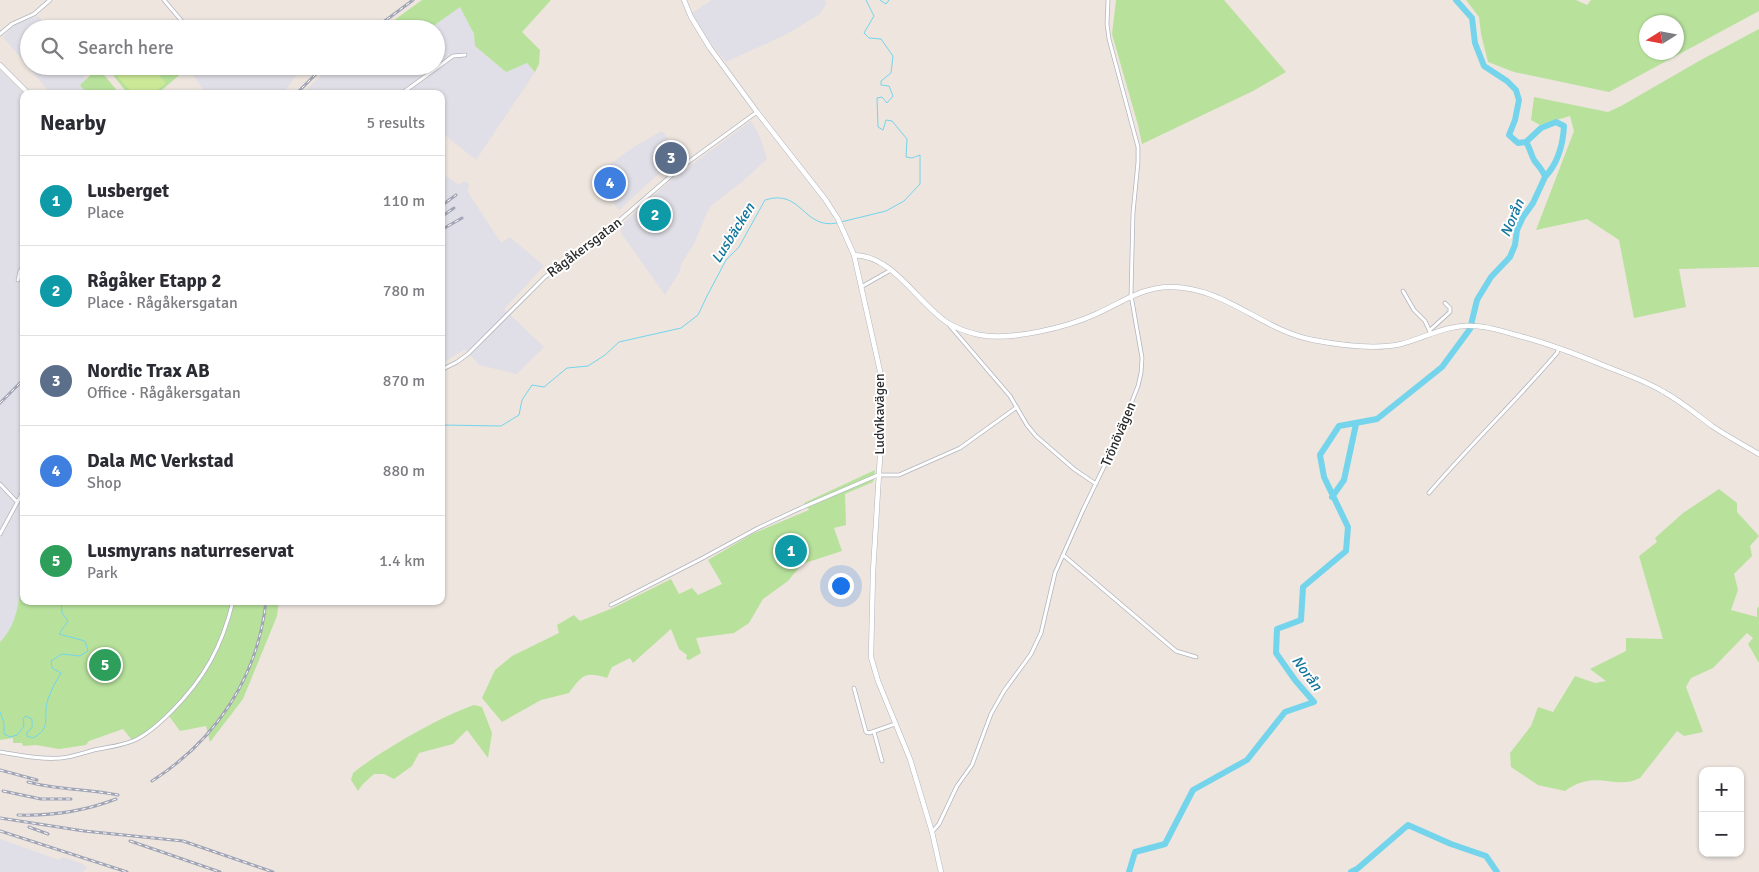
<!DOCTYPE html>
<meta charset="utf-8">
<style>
body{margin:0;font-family:Signika,sans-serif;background:#f2f2f3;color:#2b2b33}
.controls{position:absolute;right:15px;bottom:15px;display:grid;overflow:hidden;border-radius:10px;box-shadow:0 1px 4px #0004}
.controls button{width:45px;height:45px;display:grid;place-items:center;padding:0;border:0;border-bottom:1px solid #e1e1e2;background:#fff;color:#2b2b33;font:25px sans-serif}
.compass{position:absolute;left:1639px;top:15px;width:45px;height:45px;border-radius:50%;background:#fff;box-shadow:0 1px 4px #0004;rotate:259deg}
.you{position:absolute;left:840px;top:585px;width:18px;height:18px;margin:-12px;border:4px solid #fff;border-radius:50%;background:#1a73e8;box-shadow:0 0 0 8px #1a73e833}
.badge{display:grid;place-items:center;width:32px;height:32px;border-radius:50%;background:#4270f5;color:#fff;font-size:16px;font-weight:700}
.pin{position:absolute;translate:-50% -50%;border:2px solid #fff;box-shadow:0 1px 5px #0006}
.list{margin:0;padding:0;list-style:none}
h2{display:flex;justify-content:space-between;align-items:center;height:65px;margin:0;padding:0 20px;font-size:21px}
h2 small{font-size:16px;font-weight:400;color:#7c7c81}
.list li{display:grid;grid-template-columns:32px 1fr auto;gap:15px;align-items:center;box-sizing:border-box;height:90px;padding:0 20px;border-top:1px solid #e1e1e2}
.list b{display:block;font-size:19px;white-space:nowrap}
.list p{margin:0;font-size:16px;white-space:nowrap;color:#7c7c81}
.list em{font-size:16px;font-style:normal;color:#7c7c81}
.icon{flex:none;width:28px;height:28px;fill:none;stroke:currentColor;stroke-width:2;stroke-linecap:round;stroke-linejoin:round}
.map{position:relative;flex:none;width:1759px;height:872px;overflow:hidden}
.search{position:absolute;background:#fff;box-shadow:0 1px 4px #0004;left:20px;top:20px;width:425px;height:55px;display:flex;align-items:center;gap:12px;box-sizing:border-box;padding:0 18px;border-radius:28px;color:#7c7c81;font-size:19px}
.panel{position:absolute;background:#fff;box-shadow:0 1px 4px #0004;left:20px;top:90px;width:425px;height:515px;border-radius:10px}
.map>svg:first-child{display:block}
.industrial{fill:#e0dee6}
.green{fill:#b8e29c;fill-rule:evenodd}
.pitch{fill:#cce998}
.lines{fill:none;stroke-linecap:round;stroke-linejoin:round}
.stream{stroke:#74d4ec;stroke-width:1}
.river{stroke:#74d4ec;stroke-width:6}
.street-casing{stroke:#b1b5bf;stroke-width:4.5}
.secondary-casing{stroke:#b1b5bf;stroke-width:5.5}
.street{stroke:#fff;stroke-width:3}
.secondary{stroke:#fff;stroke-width:4.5}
.rail-casing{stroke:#a1a5b5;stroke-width:3}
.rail{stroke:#fff;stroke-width:1;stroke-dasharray:4;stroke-linecap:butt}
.labels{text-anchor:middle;stroke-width:4;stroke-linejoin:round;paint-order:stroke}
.street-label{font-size:14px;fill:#2b2b2b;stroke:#fff}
.water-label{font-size:15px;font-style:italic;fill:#11749a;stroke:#fff}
</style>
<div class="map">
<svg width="1759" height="872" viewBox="0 0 1759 872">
<rect width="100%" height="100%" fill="#ede5de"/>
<path class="industrial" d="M712,0H825L826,4L820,14L787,34L726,62L705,36L692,13Z
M460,6L474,35L475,46L506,72L527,63L535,72L476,160L441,132V94H302L331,66H436V29H429Z
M38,16L48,29H29V66H76L96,94H51L3,37L15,24Z
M199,66H298L299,71L283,94H206L191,72Z
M0,70L24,94V587L20,593L14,628L0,642Z
M751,121L759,135L767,159L743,181L713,204L708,210L695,242L681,264L680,271L665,295L621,233V225L675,177Z
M662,131L682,157L664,169L619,210L593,177L632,148Z
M441,173L459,185L464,181L469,184L468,192L501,243L510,237L544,266L504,309L544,347L517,374L479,365L465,349L441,364Z
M0,839L59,860L62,857L83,864L87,868L82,872H0Z"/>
<path class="green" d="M422,0H551L522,32L540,50L539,64L535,72L527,63L506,72L475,46L474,34L460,7L429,29H418L406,20L393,21Z
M1116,0H1224L1286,72L1253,91L1142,144L1138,125L1112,34Z
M1466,0H1576L1587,5L1591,0H1759V11L1609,92L1514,72L1488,62L1481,34L1479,17ZM1646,22H1676V52H1646Z
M1759,29V267L1679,269L1686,307L1634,318L1619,240L1587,219L1536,230L1574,131L1570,116L1540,125L1531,120L1534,97L1608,112L1621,106L1699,61Z
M106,66H190L157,94H128Z
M98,68L120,94H87L80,85Z
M875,470L873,482L845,494L846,525L834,528L842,551L802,564L788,581L763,599L749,623L734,633L696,638L701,653L689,660L686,659L687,655L679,649L671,629L633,663L630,658L612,667L607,678C585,671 582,675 569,693L541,700L502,722L482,698L495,670L512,656L559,633L557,625L574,615L580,621L613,608L671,579L679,594L692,588L698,595L722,584L708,560L752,534L809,510L804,503Z
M1719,489L1737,503V512L1759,536L1750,546L1752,556L1734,574L1738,590L1731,610L1757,617V609L1759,606V663L1748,644L1753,638L1747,633L1713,668L1691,678L1686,687L1703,732L1684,736L1677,731L1640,778C1614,791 1596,768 1565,791L1538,785L1511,767L1510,753L1531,726L1538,707L1553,712L1575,676L1595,683L1606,681L1590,669L1626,651V638L1663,639L1639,556L1657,542L1655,538L1683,513Z
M24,591V601H279L277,616L243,699L210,742L206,726L180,731L169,716L159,724L132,740L123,729L89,741L86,745L59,749L36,745L23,746L22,743H13V738L0,740V642C14,628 17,612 20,593Z
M474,705L482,707L492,733L488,758L467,730L453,744L419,753L412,766L394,779L384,774H374L362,785L358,791L351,780L353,773C369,760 386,750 404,739C427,726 449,714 474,705Z"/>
<path class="pitch" d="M108,66H151L166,83L153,94H133Z"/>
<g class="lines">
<path class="stream" d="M880,0L886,4L889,0
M841,222L886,211L904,201L920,184V155L912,158L906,157L907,139L892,121L886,120L883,130L878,127L877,98L882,97L887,103L893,96L889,86L881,85V81L891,73L893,56L881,39L869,38L864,33L874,16L866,0
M441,425L501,426L519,415L522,400L532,385L544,387L567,368L588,366L605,355L619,342L681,328L698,315L707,296L726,260L739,247L765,200C802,188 803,230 837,223
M0,712L4,723V734L10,737L17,735L24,726L23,719L26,716L32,719V728L27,732V736L33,738C53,727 42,717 48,699C51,690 56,681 61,673L52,668L51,661L62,654L80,656L88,651L85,641L59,634L68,621L62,613L61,601"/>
<path class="river" d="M1526,142L1541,128L1556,122L1564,126C1563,145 1558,163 1545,177
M1332,497L1344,480L1356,424
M1129,872L1135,852L1165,844L1193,790L1247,760L1285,712L1314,702L1295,680L1276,653L1277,629L1301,620L1303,587L1346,551L1348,527L1324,477L1320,455L1339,426L1377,419L1442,367L1470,329L1477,300L1491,277L1510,257L1515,245L1517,230L1523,217L1533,203L1545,177C1543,170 1538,166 1534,160C1531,155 1530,148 1526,142L1518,143L1509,135L1515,120L1519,100L1516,90L1507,81L1484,66L1475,43L1472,18L1456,0
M1351,872L1357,869L1408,825L1451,844L1486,856L1497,872"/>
<defs>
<path id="street" d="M164,0L186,26
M0,34L12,24L34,14L50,0
M401,94L453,56L465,55
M18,280L20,271L24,267
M861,287L891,270
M1403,291L1414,310L1425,321L1431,334
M950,326L1010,396L1027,425L1036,436L1074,469L1096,484
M1430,330L1450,312V308L1445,303
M441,370L457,362L468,354L545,277L613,226L680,168L757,112
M0,484L17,502
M1429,493C1470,445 1516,401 1557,353L1559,348
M0,534L24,490
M1063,555L1176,651L1196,657
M611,605L701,559L758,528L801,508L878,475H899L960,448L1017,407
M854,688L866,732L869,733L895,724
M874,732L882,761
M0,752C19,755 41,760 61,758C72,757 83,753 94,750C108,747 122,746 135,740C148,734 160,723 171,712C204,679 222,647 233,601
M932,832L939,824L957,786L972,765L991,714L1004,691L1031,654L1041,633L1055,573L1083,510L1116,442L1138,386L1141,373L1142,358L1131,295L1133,213L1138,162V147L1109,39L1107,24L1108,0"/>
<path id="secondary" d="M684,0L691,17L710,48L757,112L825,199L838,219L854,255L880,371L882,424L873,572L871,657L878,681L910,759L932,832L941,872
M0,65L29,94
M854,255C894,256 917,303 948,323C956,328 971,333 980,335C1011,341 1068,327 1096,314C1121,303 1142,287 1170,287C1226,287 1261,330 1313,340C1339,345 1375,350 1401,344C1425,338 1447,324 1473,326C1487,326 1502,331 1516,335C1547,343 1576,354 1605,366C1625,374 1646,381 1664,392C1682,402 1696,414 1712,426C1727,436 1743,445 1759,454"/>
</defs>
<use href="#street" class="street-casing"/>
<use href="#secondary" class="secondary-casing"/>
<use href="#street" class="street"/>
<use href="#secondary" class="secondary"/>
<defs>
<path id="rail" d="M374,29L413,0
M296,94L324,66
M441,206L456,195
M441,217L454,208
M441,230L462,218
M0,403L24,379
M0,770L37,780
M152,781C216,740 258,677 266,601
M28,782C58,790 88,789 118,795
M3,791L41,799H71
M18,815C52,816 85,811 116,799
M0,818L84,831L183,841L273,872
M29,827L48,834
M0,831L127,872
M130,841L220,872"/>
</defs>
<use href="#rail" class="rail-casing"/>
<use href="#rail" class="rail"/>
</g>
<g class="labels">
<g class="street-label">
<text transform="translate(584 247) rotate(-37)" y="5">Rågåkersgatan</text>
<text transform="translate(879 414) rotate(-90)" y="5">Ludvikavägen</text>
<text transform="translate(1118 434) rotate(-67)" y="5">Trönövägen</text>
</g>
<g class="water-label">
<text transform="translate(1512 218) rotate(-67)" y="5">Norån</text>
<text transform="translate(733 233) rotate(-58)" y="5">Lusbäcken</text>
<text transform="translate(1307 673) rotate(53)" y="5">Norån</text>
</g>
</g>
</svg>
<div class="controls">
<button>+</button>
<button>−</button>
</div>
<svg class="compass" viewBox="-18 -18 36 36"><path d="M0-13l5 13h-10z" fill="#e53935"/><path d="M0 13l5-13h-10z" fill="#7c7c81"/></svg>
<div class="you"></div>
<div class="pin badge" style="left:791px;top:551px;background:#0f9aa8">1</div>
<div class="pin badge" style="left:655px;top:215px;background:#0f9aa8">2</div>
<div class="pin badge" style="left:671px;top:158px;background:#5c6f8a">3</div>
<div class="pin badge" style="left:610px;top:183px;background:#3f7fe0">4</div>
<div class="pin badge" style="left:105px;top:665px;background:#2e9e5b">5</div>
<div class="search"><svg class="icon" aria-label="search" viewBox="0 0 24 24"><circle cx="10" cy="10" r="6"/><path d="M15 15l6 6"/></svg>Search here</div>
<section class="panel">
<h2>Nearby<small>5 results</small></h2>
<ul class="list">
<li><span class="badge" style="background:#0f9aa8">1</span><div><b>Lusberget</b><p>Place</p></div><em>110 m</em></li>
<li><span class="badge" style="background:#0f9aa8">2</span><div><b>Rågåker Etapp 2</b><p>Place · Rågåkersgatan</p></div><em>780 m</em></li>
<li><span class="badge" style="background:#5c6f8a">3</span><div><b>Nordic Trax AB</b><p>Office · Rågåkersgatan</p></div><em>870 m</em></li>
<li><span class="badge" style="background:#3f7fe0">4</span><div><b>Dala MC Verkstad</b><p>Shop</p></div><em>880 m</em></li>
<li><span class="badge" style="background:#2e9e5b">5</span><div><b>Lusmyrans naturreservat</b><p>Park</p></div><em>1.4 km</em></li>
</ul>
</section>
</div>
